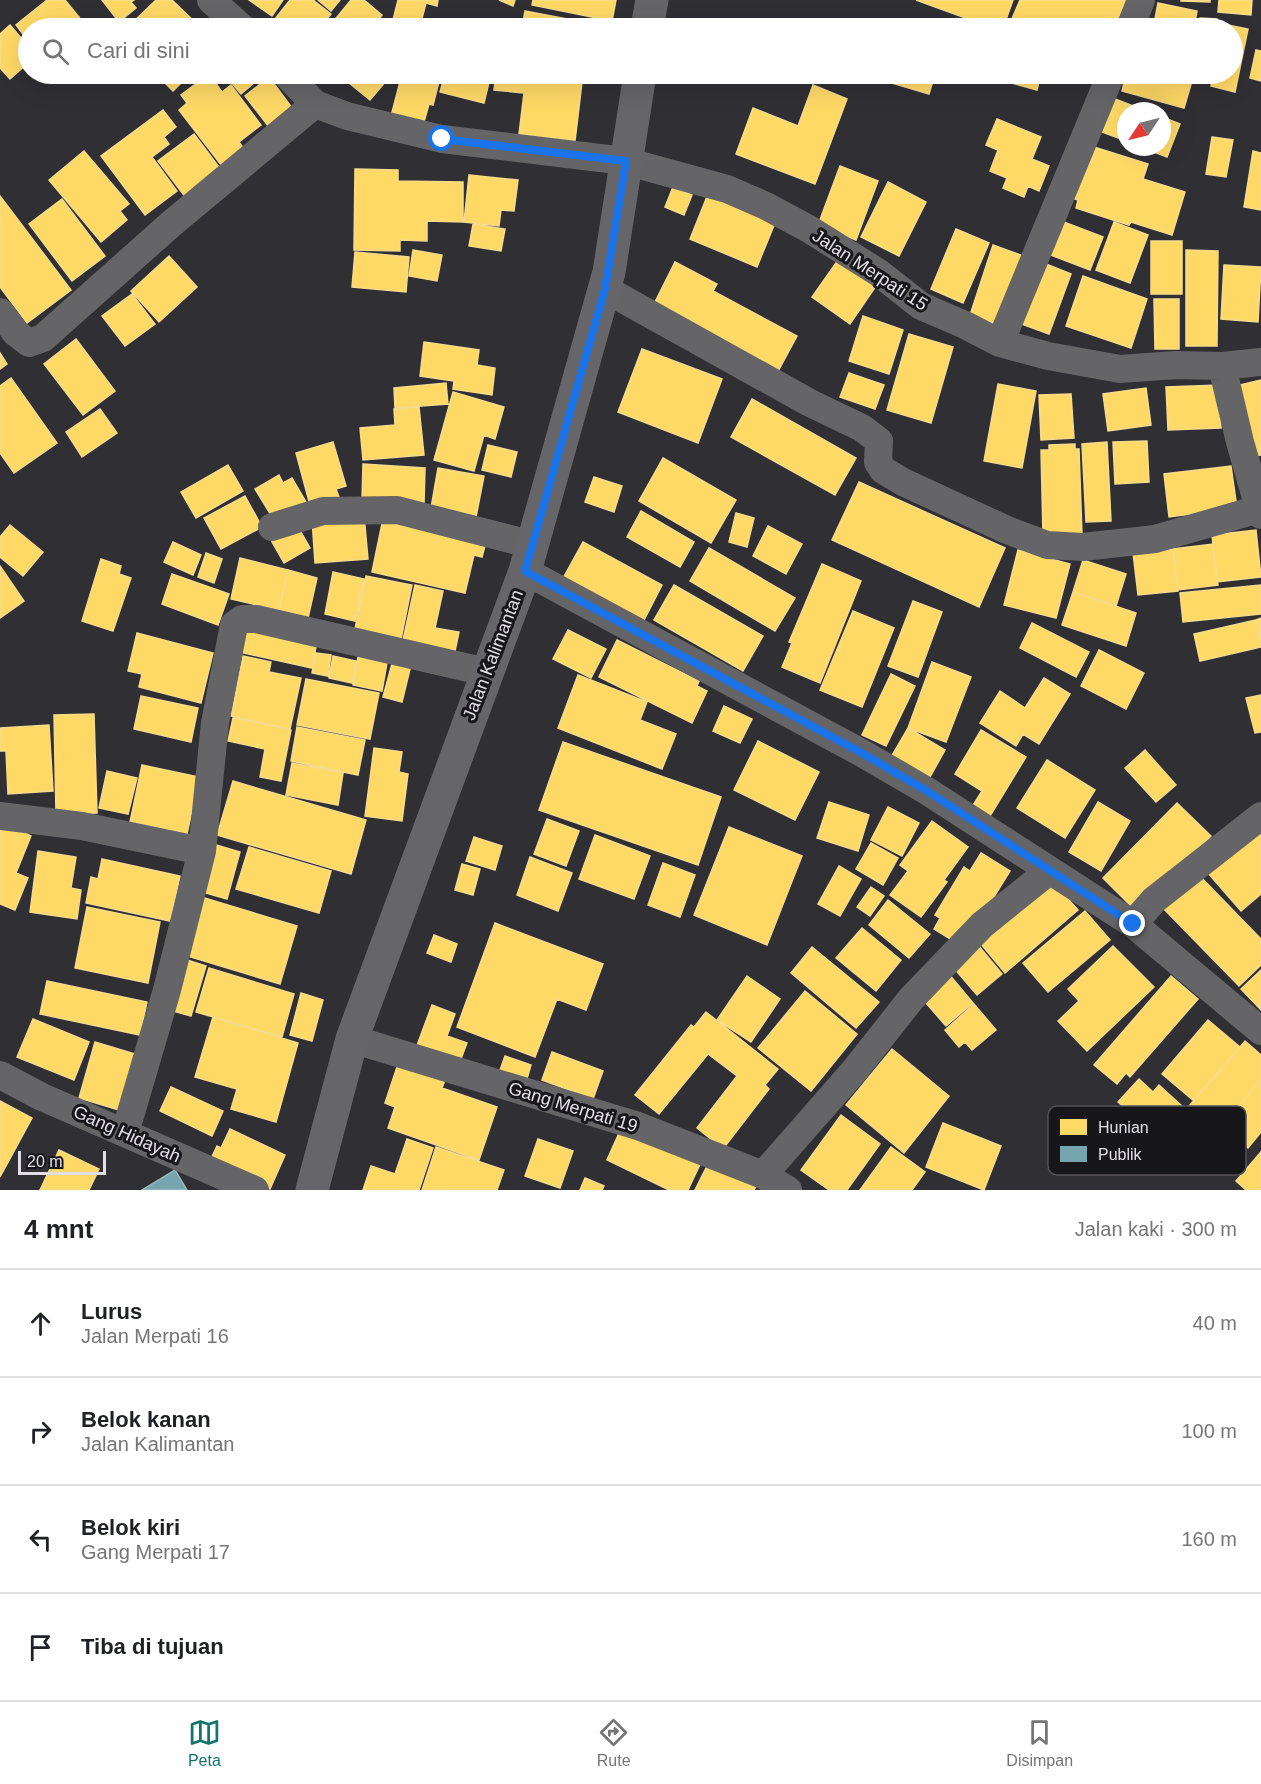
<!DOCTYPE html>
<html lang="id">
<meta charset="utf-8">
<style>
body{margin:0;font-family:Arial,sans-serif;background:#f2f2f2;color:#202124}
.compass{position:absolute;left:1117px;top:102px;width:54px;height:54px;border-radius:50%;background:#fff;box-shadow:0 6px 24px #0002;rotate:235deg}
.scale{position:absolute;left:18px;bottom:15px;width:88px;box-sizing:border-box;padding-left:6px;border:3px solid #e1dfe5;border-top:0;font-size:16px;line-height:21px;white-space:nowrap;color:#e1dfe5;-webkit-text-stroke:4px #17161a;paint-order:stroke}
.stop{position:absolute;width:18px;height:18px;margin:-14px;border:4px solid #1a73e8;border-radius:50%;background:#fff}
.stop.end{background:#1a73e8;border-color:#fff;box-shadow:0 2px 6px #0008}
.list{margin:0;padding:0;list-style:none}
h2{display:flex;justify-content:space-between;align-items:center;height:78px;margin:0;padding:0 24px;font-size:26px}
h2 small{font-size:20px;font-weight:400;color:#757577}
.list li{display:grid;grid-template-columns:39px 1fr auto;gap:18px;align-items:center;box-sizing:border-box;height:108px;padding:0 24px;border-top:2px solid #e0e0e0}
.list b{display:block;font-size:22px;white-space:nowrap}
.list p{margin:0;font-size:20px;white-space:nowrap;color:#757577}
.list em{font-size:20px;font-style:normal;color:#757577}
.icon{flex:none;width:33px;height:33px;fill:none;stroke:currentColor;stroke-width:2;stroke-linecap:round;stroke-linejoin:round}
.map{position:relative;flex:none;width:1261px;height:1190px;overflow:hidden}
.search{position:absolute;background:#fff;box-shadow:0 6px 24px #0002;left:18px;right:18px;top:18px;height:66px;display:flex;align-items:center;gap:15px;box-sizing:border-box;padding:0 21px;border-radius:33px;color:#757577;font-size:22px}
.sheet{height:510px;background:#fff}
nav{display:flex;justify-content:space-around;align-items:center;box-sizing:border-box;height:84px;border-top:2px solid #e0e0e0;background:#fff;font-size:16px;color:#757577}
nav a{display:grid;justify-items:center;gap:3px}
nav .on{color:#0f766e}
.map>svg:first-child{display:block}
.homes{fill:#ffd966;stroke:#f6db8c;stroke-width:1.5}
.public{fill:#76a5af;stroke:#96b6bf;stroke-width:1.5}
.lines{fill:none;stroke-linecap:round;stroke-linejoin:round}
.street{stroke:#656567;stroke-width:28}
.primary{stroke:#666569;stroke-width:33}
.route{stroke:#1a73e8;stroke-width:8}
.labels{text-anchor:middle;stroke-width:6;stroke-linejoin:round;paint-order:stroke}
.street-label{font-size:18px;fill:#e1dfe5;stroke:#17161a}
.key{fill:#17161a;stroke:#545257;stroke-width:1.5}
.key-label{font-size:16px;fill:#e1dfe5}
</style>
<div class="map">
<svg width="1261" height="1190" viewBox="0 0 1261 1190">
<rect width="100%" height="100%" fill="#302f34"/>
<path class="homes" d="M47,0H65L88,28H28V41L16,25Z
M102,0H134L131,2L136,8L119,22Z
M156,0H172L201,28H127Z
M249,0H283L272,16Z
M290,0H313L331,14L319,28H277L271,24Z
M318,0H340L331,11Z
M351,0H364L382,15L372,28H328Z
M398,0H438L437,6L426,3L420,26L393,20Z
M499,0H515L513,6Z
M533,0H616L612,21L532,5Z
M916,0H1013L1003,28H993Z
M1020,0H1126L1114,28H1008Z
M1181,0H1210V2L1181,1Z
M1219,0H1252L1251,15L1218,12Z
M1158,3L1197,11L1194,28H1176L1154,24Z
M525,11L615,28H522Z
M1200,18L1217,19L1216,28H1199Z
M735,19L769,28H732Z
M395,22L403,28H390Z
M1223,24L1248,29L1235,92L1211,86L1213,74H1232V28H1222Z
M10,25L28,46V63L10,79L0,68V34Z
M1256,50L1261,51V81L1250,78Z
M156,74H190L173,91Z
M209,74L222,92L231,85L261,125L239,142L247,153L225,170L179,110L187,103L181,95Z
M224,74H260L262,76L241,94Z
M319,74H335L329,81Z
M338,74H392L370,100Z
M402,74H441L433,105L429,104L422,129L390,120Z
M445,74H491L484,103L440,92Z
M496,74H583L575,141L519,134L524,93L494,90Z
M895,74H935L929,94L892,83Z
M1010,74H1041L1037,90L1008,82Z
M1126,74H1194L1184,108L1122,91Z
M269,77L293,109L269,127L245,96Z
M813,85L847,99L815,184L736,154L753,108L798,126Z
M1110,97L1146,111H1126V141L1097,130Z
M163,110L176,127L164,137L169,144L152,157L177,191L145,215L101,156Z
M1162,117L1180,124L1167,157L1141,147H1162Z
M997,119L1041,137L1032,159L1049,166L1039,191L1028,186L1024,197L1003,188L1007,178L990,171L998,150L986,145Z
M194,134L222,171L186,198L158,161Z
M1212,137L1233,140L1226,177L1206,174Z
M1094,147L1148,164L1143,179L1185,192L1172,235L1131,222L1129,225L1076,208L1078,200L1066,196Z
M84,151L129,204L120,211L127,220L101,242L49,180Z
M1253,151L1261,153V210L1244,207Z
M840,166L878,181L856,240L818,225Z
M355,169L398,170V181L463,182V222L427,221V241L400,240V251L354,250Z
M469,175L518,180L514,211L501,210L499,226L464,222Z
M888,182L926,202L899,256L861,237Z
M673,187L692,195L684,215L665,207Z
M708,194L775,223L757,267L690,239Z
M0,196L71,290L27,323L0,287Z
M62,199L105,256L72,281L29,224Z
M1056,219L1103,237L1090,270L1043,252Z
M1114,222L1148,235L1130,283L1096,270Z
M473,224L505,229L501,251L469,246Z
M956,229L989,243L963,303L931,289Z
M1151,241H1182V294H1151Z
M993,245L1026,257L1003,327L970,315Z
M413,250L442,255L437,281L409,276Z
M1186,250L1218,251L1217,346H1186Z
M355,252L409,257L406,292L352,287Z
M169,256L197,287L159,322L131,291Z
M838,260L876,286L850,324L812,297Z
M675,262L717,284L713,291L797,336L776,375L655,302Z
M1041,262L1071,274L1049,334L1019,323Z
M1224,265L1261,267L1258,322L1221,319Z
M1083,276L1147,299L1131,348L1066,326Z
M132,294L155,324L125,346L102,316Z
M1154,299H1179V349H1155Z
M863,316L903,330L889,374L849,361Z
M909,334L953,347L931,423L887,410Z
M76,339L115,391L83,415L44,364Z
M424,342L479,350L477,365L495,368L492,395L453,389L454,381L420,376Z
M642,349L722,379L698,443L618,412Z
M0,353L7,364L0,369Z
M849,373L884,385L875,409L840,397Z
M11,378L57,443L14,473L0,453V386Z
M1261,380V455L1248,458L1231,387Z
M446,383L448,404L395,408L394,388Z
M998,384L1036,391L1022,468L984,461Z
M1219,385L1221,428L1168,430L1166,387Z
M1146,388L1151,425L1108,431L1103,394Z
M453,392L504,407L495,439L484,435L474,471L434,460Z
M1071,394L1074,438L1041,440L1039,395Z
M752,399L856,458L835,495L731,437Z
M419,407L424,455L363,460L360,428L395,425L394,409Z
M100,409L117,433L82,457L66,432Z
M1147,441L1149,482L1115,484L1113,442Z
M333,442L346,486L336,489L339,497L310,505L296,453Z
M1107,442L1111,521L1086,522L1082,444Z
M1075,444V449H1079L1082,535L1043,536L1041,450H1049V445Z
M488,445L517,452L511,477L482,470Z
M663,458L736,500L711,543L639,501Z
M363,464L425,468L424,504L362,500Z
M228,465L243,491L196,518L181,492Z
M1231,466L1237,508L1169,517L1164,474Z
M438,468L484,476L476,517L431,508Z
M279,475L283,483L292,478L306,502L274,520L255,489Z
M594,477L622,486L614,512L585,502Z
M859,482L1005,548L979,607L832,540Z
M245,496L262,527L221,549L204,518Z
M641,511L694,542L680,567L627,537Z
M736,513L754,518L747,547L729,542Z
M384,514L487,538L482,557L474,555L465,593L372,572Z
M364,515L368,559L315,563L312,519Z
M10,525L43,552L23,576L0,557V537Z
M297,525L310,548L284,563L271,540Z
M768,526L802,544L786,574L753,556Z
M1256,530L1261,577L1217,582L1212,535Z
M173,542L201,555L193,575L164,562Z
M583,542L662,585L641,626L561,582Z
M1213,544L1218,585L1178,590L1173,549Z
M709,548L795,598L775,631L690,581Z
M1173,549L1178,591L1138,595L1133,553Z
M1018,550L1070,564L1056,618L1004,605Z
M206,553L222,559L214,583L198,577Z
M240,558L288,570L279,610L231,599Z
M101,559L121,566L119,574L131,578L113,631L82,621Z
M1083,560L1126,574L1116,606L1073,592Z
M822,564L861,581L820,683L782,667L792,643L789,642Z
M0,566L24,601L0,618Z
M288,570L317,578L308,618L279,610Z
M333,572L364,579L355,621L325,614Z
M172,574L229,594L218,625L162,604Z
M366,576L412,585L401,639L355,629Z
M415,585L443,591L435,628L459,632L455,651L403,640Z
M674,585L763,636L743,671L654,620Z
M1261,585V614L1183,622L1180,593Z
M1073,592L1136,613L1126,646L1062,625Z
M913,601L942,612L918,677L888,666Z
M853,611L894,628L862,707L820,690Z
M1261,618V643L1256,620Z
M1256,620L1261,647L1200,661L1194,634Z
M1032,623L1089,652L1076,677L1020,648Z
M244,626L317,641L312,668L239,652Z
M568,630L606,649L591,678L553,659Z
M137,633L213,653L201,703L139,687L142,674L128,671Z
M617,640L699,681L697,686L707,691L692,723L599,677Z
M1099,650L1144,673L1126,709L1081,686Z
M316,653L331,655L328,676L312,673Z
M243,656L271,662L269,672L301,678L290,729L231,716Z
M333,656L356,661L352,683L329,678Z
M358,657L387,663L382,691L353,685Z
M393,660L411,665L402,702L383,697Z
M932,662L971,677L946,742L908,728Z
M891,674L915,686L886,746L862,735Z
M578,675L647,702L640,720L676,734L662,769L558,728Z
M1044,678L1070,694L1039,744L1023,734L1016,746L980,723L1000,691L1025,708Z
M306,679L379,693L370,739L297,725Z
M1261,695V732L1255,733L1246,698Z
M141,696L198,708L191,742L134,729Z
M724,706L752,719L740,743L713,731Z
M94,714L97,813L56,814L54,715Z
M233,718L291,730L281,781L260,777L265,749L228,741Z
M49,725L53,791L8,794L6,751H0V728Z
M297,727L365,740L358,775L291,761Z
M908,728L945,750L925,786L887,764Z
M981,730L1026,757L987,821L970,810L982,791L955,774Z
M758,741L819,772L795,820L734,790Z
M563,742L721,797L698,865L539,810Z
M374,748L402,752L399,772L408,774L402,821L365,816Z
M1145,750L1176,785L1156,802L1125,768Z
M1047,760L1095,790L1065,838L1017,808Z
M292,763L343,773L338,805L286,795Z
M142,765L199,777L187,834L130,822Z
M107,771L137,778L128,814L99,808Z
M233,781L366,820L351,874L217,835Z
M829,802L869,815L858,851L817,838Z
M1098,802L1130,821L1101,871L1069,852Z
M1177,803L1211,836L1137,912L1103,878Z
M888,807L919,823L902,856L871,840Z
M547,819L579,831L566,866L534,854Z
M932,821L968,847L944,880L947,882L921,917L890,895L908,871L900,865Z
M2,823L31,836L16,873L28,878L15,910L0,904V828Z
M729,827L802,856L767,945L694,915Z
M1261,827V894L1241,911L1208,873Z
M595,835L650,856L634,899L579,879Z
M474,837L502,846L495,870L466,861Z
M871,843L898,858L883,885L856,869Z
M213,844L240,852L227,899L199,891Z
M249,847L331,871L319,913L236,889Z
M38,851L76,857L71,888L81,890L77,919L30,912Z
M981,853L1010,871L968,939L955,942L934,929L940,918L935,915L964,867L970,871Z
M530,857L572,873L558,911L517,895Z
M102,859L180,876L170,921L86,903L91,877L98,879Z
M663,863L695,875L680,917L648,905Z
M462,864L480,869L473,895L455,890Z
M839,866L861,879L840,916L818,904Z
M1196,872L1261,939V965L1239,986L1161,906Z
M1053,882L1078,910L1005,973L981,944Z
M871,887L884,896L870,916L857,907Z
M198,896L297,926L280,984L181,954Z
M888,900L930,934L909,958L869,925Z
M87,907L160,922L148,983L75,968Z
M1085,911L1110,940L1048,992L1023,963Z
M495,923L603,964L586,1010L557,999L535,1057L457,1027Z
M862,928L901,960L876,991L836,958Z
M434,935L457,944L451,962L427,953Z
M978,945L1002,974L977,995L953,967Z
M1113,946L1154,987L1087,1051L1058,1021L1079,1001L1068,989Z
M812,947L879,1002L856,1028L791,973Z
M181,958L206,966L191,1016L166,1009Z
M209,968L294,994L282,1037L196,1012Z
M1261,970V1010L1241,989Z
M948,973L973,1003L946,1026L920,996Z
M747,976L780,999L751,1042L717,1020Z
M1171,976L1198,999L1130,1077L1126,1073L1117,1084L1094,1065Z
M47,981L147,1002L140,1035L40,1014Z
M805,991L857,1034L811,1091L758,1048Z
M301,993L323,1000L312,1041L290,1035Z
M974,1004L996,1030L972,1050L965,1042L959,1047L945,1030Z
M432,1005L455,1014L447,1036L467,1043L459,1064L416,1048Z
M706,1012L778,1069L765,1085L769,1089L723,1149L697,1128L737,1076L708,1054L659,1114L635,1095L691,1025L694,1027Z
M213,1017L298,1043L276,1122L231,1109L237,1089L195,1077Z
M33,1019L89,1042L74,1080L17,1057Z
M1208,1020L1240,1047L1194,1101L1162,1074Z
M1245,1041L1261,1055V1080L1212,1137L1184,1112Z
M95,1042L135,1054L119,1110L79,1098Z
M892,1049L949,1096L904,1153L846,1105Z
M552,1052L603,1071L593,1099L542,1080Z
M505,1056L531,1065L526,1082L499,1073Z
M398,1064L445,1080L442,1088L497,1107L479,1160L388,1128L395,1107L385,1103Z
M1139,1079L1153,1092L1159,1085L1183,1107L1157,1137L1118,1102Z
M1261,1080V1132L1248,1148L1222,1126Z
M171,1087L223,1111L212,1136L160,1111Z
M0,1101L32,1118L0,1177Z
M841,1115L880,1144L847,1190H829L801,1170Z
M624,1122L702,1160L688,1190H669L607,1160Z
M943,1123L1001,1146L984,1190L926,1167Z
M230,1129L285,1155L270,1189L210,1161L217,1146L221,1148Z
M407,1139L433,1148L419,1190H363L371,1166L395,1174Z
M538,1139L573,1151L560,1188L525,1176Z
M436,1147L504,1170L497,1190H422Z
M891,1147L925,1172L912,1190H860Z
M59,1150L99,1169L89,1190H40Z
M1261,1152V1190H1246L1236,1181Z
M711,1158L759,1181L754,1190H695Z
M585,1178L604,1186L602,1190H580Z"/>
<path class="public" d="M175,1170L187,1190H142Z"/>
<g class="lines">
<path class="street" d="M211,0L242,28
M1130,28L1141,0
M286,74L315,104L347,116L442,139L625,161L727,189L766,206L809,229L879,273L921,306L965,325L1000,343L1048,356L1120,369L1176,365L1222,366L1261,362
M605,289L810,403L862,428L879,441L878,462L883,470L903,482L1007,530L1047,545L1083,547L1155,539L1259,509
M0,312L16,333L29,343L43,338L171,224L315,104
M1000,343L1111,74
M1222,366L1240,442L1261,515
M272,527L323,511L397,510L533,545
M525,571L860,752L927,791L1133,924L1261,1031
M0,816L82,826L202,851
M1133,924L1154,900L1261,816
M352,1039L638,1126L763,1175L788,1190
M0,1075L42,1097L255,1190
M125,1133L167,990L202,851L215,723L234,625L242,619H256L486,672
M763,1175L855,1070L911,999L982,925L1049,871"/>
<path class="primary" d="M647,28L652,0
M312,1190L352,1039L525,571L609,272L640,74"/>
</g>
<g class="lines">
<path class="route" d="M442,139L626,161L605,289L525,571L860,752L927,791L1133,924"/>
</g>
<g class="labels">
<g class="street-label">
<text transform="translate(870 270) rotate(33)" y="6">Jalan Merpati 15</text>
<text transform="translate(493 655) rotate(-69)" y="6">Jalan Kalimantan</text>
<text transform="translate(573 1107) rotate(17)" y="6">Gang Merpati 19</text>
<text transform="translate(127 1134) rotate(24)" y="6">Gang Hidayah</text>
</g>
</g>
<rect x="1048" y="1106" width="198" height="69" rx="9" class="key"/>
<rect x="1060" y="1119" width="27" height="16" fill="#ffd966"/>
<rect x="1060" y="1146" width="27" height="16" fill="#76a5af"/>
<g class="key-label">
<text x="1098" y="1133">Hunian</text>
<text x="1098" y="1160">Publik</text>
</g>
</svg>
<svg class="compass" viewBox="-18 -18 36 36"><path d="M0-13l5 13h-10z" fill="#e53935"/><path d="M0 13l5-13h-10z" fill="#757577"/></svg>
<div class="scale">20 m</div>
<div class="stop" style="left:442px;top:139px"></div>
<div class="stop end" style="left:1133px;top:924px"></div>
<div class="search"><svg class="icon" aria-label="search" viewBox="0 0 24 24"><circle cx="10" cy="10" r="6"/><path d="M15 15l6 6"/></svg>Cari di sini</div>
</div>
<section class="sheet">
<h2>4 mnt<small>Jalan kaki · 300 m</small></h2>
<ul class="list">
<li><svg class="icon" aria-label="ahead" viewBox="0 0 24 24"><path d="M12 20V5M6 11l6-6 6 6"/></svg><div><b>Lurus</b><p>Jalan Merpati 16</p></div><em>40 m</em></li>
<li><svg class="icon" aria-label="right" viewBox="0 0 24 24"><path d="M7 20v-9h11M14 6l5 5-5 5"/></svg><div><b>Belok kanan</b><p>Jalan Kalimantan</p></div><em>100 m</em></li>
<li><svg class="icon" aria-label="left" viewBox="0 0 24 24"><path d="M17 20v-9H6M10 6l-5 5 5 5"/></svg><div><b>Belok kiri</b><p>Gang Merpati 17</p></div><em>160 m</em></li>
<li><svg class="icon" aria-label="arrive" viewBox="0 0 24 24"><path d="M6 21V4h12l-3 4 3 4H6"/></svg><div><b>Tiba di tujuan</b></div></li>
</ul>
</section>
<nav>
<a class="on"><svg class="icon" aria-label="map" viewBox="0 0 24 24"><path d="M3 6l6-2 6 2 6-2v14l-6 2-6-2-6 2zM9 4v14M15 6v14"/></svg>Peta</a>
<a><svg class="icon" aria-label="directions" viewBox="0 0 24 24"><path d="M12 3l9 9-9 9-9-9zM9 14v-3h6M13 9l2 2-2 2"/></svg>Rute</a>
<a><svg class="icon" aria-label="saved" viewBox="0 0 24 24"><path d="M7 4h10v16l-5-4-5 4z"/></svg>Disimpan</a>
</nav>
